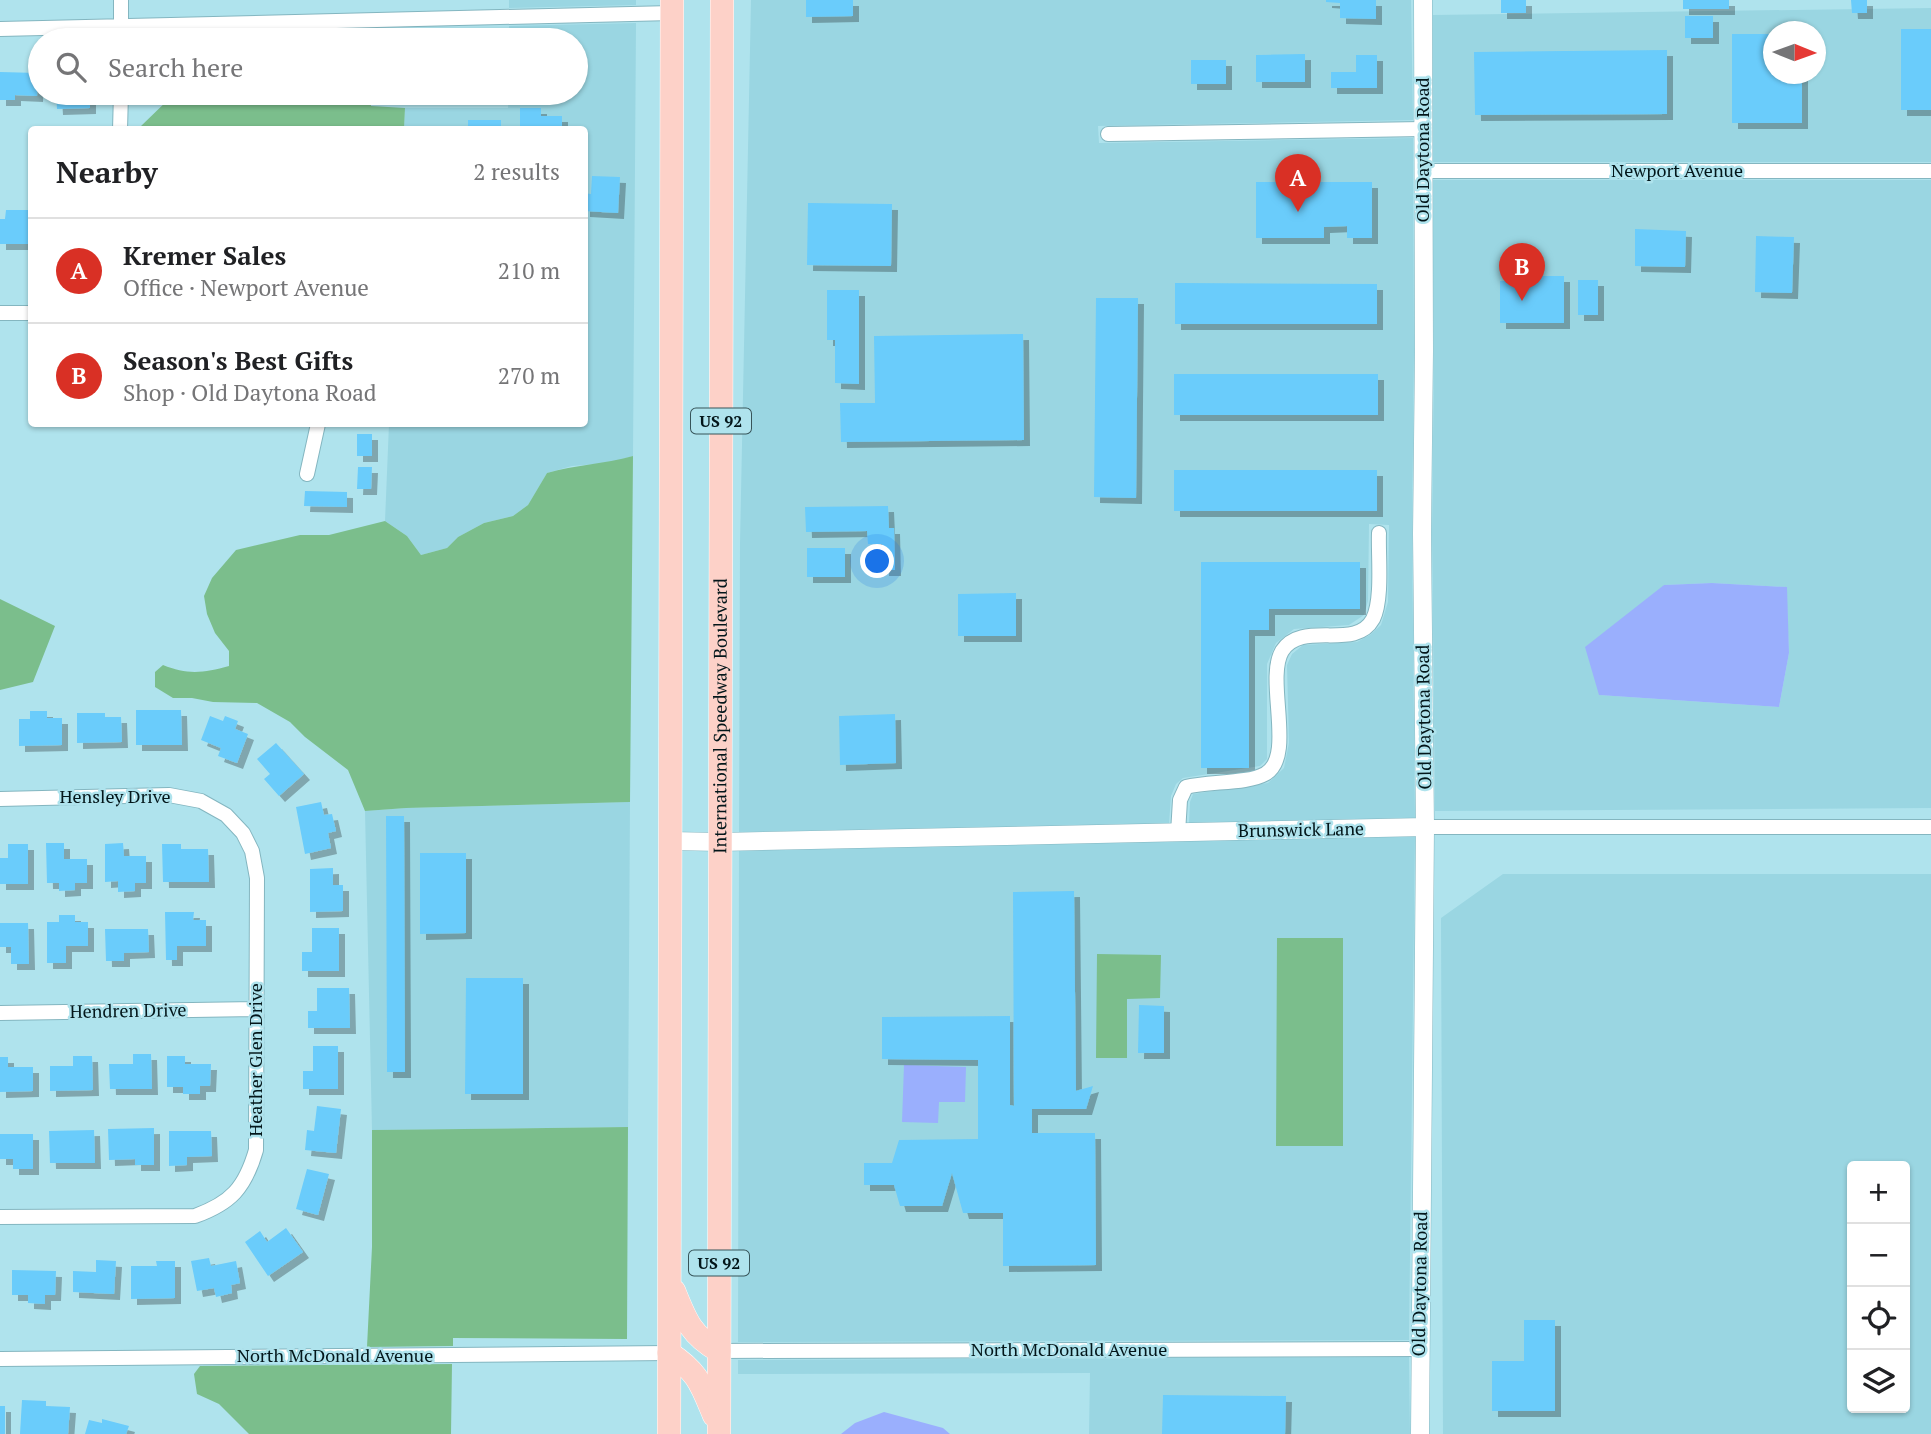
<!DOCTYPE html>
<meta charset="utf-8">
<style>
body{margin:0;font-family:"PT Serif",serif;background:#f2f2f2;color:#202124}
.controls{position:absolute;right:21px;bottom:21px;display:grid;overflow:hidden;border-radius:7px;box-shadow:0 2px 5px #0004}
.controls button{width:63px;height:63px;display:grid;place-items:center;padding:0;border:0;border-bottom:2px solid #e0e0e0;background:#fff;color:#202124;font:35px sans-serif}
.compass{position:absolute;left:1763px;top:21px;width:63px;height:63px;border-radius:50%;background:#fff;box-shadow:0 2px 5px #0004;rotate:91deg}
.you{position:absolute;left:878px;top:562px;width:24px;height:24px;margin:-18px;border:5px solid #fff;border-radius:50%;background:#1a73e8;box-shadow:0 0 0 10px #1a73e833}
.badge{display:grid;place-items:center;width:46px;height:46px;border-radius:50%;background:#d93025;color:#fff;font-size:23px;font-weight:700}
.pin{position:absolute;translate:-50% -58px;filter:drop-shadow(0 2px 4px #0008)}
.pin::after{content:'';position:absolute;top:37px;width:24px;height:21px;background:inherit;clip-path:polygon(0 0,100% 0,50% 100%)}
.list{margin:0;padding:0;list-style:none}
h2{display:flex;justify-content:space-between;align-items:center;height:91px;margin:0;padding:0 28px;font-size:30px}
h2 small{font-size:23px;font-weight:400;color:#757577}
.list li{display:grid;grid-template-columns:46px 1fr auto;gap:21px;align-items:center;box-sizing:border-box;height:105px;padding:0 28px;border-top:2px solid #e0e0e0}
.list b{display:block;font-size:26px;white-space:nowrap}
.list p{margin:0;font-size:23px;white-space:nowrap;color:#757577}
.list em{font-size:23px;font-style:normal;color:#757577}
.icon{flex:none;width:38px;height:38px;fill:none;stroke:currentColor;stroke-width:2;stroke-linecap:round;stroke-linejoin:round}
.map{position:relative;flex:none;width:1931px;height:1434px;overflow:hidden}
.search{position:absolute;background:#fff;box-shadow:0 2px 5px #0004;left:28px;top:28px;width:560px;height:77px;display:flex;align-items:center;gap:18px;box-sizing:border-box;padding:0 24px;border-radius:38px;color:#757577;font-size:26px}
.panel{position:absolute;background:#fff;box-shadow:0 2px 5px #0004;left:28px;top:126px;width:560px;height:301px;border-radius:7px}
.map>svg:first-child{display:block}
.built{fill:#9ad6e2;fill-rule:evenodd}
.green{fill:#7bbe8c}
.water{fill:#9aaffd}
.building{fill:#6accfb;filter:url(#shadow)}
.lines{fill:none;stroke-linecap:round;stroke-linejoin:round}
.minor-casing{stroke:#84b6c0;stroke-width:16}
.tertiary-casing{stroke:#84b6c0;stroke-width:19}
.primary-casing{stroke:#fff;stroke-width:24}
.minor{stroke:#fff;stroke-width:14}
.tertiary{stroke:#fff;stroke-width:18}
.primary{stroke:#fdd1c8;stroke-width:23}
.labels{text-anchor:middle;stroke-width:5;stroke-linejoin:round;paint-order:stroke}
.shield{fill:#afe3ed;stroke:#375459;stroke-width:2}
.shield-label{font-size:16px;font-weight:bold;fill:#03161a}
.street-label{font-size:18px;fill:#03161a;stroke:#afe3ed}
</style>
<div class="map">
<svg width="1931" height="1434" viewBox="0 0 1931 1434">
<defs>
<filter id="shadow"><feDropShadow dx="6" dy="6" stdDeviation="0" flood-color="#0004"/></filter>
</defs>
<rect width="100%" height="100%" fill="#afe3ed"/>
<path class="built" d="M509,0H636V5L509,8Z
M751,0H1411L1413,120L1098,126L1099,143L1413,138L1414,351L1412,534L1415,819L1189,824L1190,802L1193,794L1268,783L1284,768L1289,743L1287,665L1292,654L1303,645L1357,642L1370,635L1381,625L1388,602L1389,525L1369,524L1368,601L1364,615L1349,625L1294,629L1276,643L1267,664V759L1260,766L1183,778L1176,784L1171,796L1169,824L739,832L740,544Z
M1931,8V162H1432L1433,15ZM1773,32H1815V74H1773Z
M636,23L633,456L609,463L572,466L547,473L528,505L513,516L484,523L458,537L447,548L421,555L407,536L385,521L389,424H584V130L404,129L405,108H508L509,93H576V40H509V26Z
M1432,180H1931V808L1435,811L1432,534L1434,351ZM1712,583L1786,587L1789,653L1779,707L1599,695L1664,585Z
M630,802L628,1127L372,1130L365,811L406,808Z
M1415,836L1409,1340L738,1342L739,850Z
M1503,874H1931V1434H1443L1441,918ZM1852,1166H1905V1408H1852Z
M1409,1357L1410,1434H1089L1090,1373L738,1374V1360Z"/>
<path class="green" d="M201,93H369L371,106L405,108L404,129H141V126L171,97Z
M633,456L630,802L406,808L365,811L348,770L305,737L290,722L257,703L213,702L192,698H173L155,687V672L163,665C187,675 204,673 229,666V651L215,633L207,614L204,596L212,578L236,550L300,535H329L385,521L407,536L421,555L447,548L458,537L484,523L513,516L528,505L547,473C575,465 604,464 633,456Z
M0,599L55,626L33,682L0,690Z
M1277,938H1343V1146H1276Z
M1097,954L1161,955L1160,998L1127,999V1058H1096Z
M628,1127L627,1339L453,1338V1346L367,1347L372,1247V1130Z
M452,1364L451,1434H249L219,1404L197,1394L194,1374L200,1366Z"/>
<path class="water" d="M1712,583L1787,587L1789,653L1779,707L1599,695L1585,647L1664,585Z
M904,1065L966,1067L965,1102H939L938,1123L902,1122Z
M884,1412L943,1428L950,1434H841L855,1423Z"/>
<path class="building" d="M806,0H853V16L806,17Z
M1326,0H1376V19L1340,18V3L1326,2Z
M1501,0H1526V13H1501Z
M1683,0H1729V9H1683Z
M1851,0H1867V13H1852Z
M1685,16H1713V38H1685Z
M1901,29H1931V110H1901Z
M1732,34H1773V74H1802V123H1732Z
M476,35L495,36V40H476Z
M1667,50V114L1475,115L1474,52Z
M1305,54V82H1256V55Z
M1356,55H1377V88H1331V72H1356Z
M1191,60H1226V84H1191Z
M0,72L38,73L37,96L15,95V100H0Z
M56,93H90V108L57,109Z
M520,108H541V116H562V130H520Z
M468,120H501V130H468Z
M592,176L620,177L618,213L584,211V193L591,194Z
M1256,182H1372V238H1347V226L1324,227V238H1256Z
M808,203L892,204L891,266L807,265Z
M6,210H29V220H32V244H0V219H5Z
M1635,229L1686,231L1685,267L1635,266Z
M1756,236L1794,237L1792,293L1755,292Z
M1530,276H1564V323H1500V281H1530Z
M1578,280H1598V315H1578Z
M1175,283L1377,284V324H1175Z
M827,290H859V384L835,383V340H827Z
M1096,298H1138L1136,498L1094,497Z
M1023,334L1024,440L841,442L840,403H875L874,336Z
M1174,374H1378V415H1174Z
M357,434H372V456H357Z
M358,467H372L371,489H357Z
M1174,470H1377V511H1174Z
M305,491L347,492V507L304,506Z
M888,506L889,528H894L895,570H883L882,544H868L867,531L806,532L805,507Z
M807,548H845V577H807Z
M1201,562H1360V609H1269V630H1249V768H1201Z
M1016,593V636H958V594Z
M136,710H181L182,745H136Z
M30,711H47V718H62V745L19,746V719H30Z
M77,713H105V717H121L122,742L77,743Z
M895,714L896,763L840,765L839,716Z
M210,716L223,721L225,716L238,721L235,729L248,734L237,763L218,756L221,748L201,740Z
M276,743L304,774L279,796L264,779L270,774L257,759Z
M321,802L324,815L332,814L336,831L328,833L331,848L305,854L296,807Z
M386,816H404L405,1072H387Z
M46,843H64V859H87V883H75V890L59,891V883H47Z
M123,843L124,856H146V883H135V891L118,892V881L105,882V844Z
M8,844H28V884H0V858H8Z
M162,844H181V849H208L209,882H163Z
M420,853H466V933L420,934Z
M333,868V885H343V911L310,912V869Z
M1074,891L1076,1091L1093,1086L1086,1109H1032V1133H1095L1096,1265L1003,1266V1213H963L952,1173L942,1206H900L894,1185H864V1163H892L899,1140L978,1139V1060L882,1059V1017L1010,1016V1105L1014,1106L1013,892Z
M165,912H194L193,920H206V946H177V960H166Z
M59,915H75V922H88V946H66V963H47V922H59Z
M0,923H28L29,964H11V947H0Z
M312,928H339V971H302V952H312Z
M105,929H148L149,952L124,953V961H106Z
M466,978H523V1094H465Z
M317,988H349L350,1028H308V1011H317Z
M1139,1005L1164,1006V1053H1138Z
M313,1046H338V1089H303V1071H313Z
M133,1054H151L152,1089H110L109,1064H133Z
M73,1056H92L93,1090L50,1091V1066H73Z
M167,1056H185V1064H211L210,1086H200V1094H183V1087H167Z
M0,1057H8V1067H33V1091L0,1092Z
M317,1106L341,1109L336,1153L305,1150L307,1130L314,1131Z
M154,1128V1165H135V1159L109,1160L108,1129Z
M94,1130L95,1163H50L49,1131Z
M169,1131H211L212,1156L187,1157V1165L169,1166Z
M0,1134H33V1169H13V1159H0Z
M307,1169L329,1174L318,1215L296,1209Z
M286,1228L303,1252L268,1276L245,1242L260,1231L267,1242Z
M209,1258L211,1266L236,1261L240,1283L231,1285L232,1293L216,1297L214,1288L197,1291L191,1261Z
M96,1260L116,1261L114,1294L73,1292V1271L96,1272Z
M156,1261H175V1298L131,1299V1266H157Z
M12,1270L56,1271L55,1295H45V1304L28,1303V1295H12Z
M1524,1320H1555V1411H1492V1361H1524Z
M1163,1395L1286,1396L1285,1434H1162Z
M22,1400L46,1401V1406L70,1407L68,1434H20Z
M0,1406H5V1434H0Z
M102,1419L129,1426L126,1434H85L89,1420L102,1423Z"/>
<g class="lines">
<defs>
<path id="minor" d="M0,29L672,13
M121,40V0
M120,130L121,93
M1108,134L1423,129
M1422,171H1931
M0,313H32
M307,474L318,424
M0,799L169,795L201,801L226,815L243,833L252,851L257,878L256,1150C245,1188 231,1203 195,1216L0,1217
M1425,827H1931
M1178,833L1180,800L1186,787C1208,781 1247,784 1265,774C1296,757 1265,680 1282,651C1302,619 1355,652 1373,619C1383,599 1378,555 1379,533
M0,1013L256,1009
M719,1351L1420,1349
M0,1359L669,1353"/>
<path id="tertiary" d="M670,841L720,842L1425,827
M1420,1434L1425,827L1422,534L1424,351L1423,0"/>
<g id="primary">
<path d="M674,1291C686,1321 691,1335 719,1351"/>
<path d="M669,1353C698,1372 701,1384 714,1415"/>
<path d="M669,1434L672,0"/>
<path id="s1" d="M719,1434L722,0"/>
</g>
</defs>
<use href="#minor" class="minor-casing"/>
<use href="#tertiary" class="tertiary-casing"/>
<use href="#primary" class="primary-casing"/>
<use href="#minor" class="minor"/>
<use href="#tertiary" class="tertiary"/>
<use href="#primary" class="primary"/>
</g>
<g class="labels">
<g class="shield">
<rect x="691" y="408.5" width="60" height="25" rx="5"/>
<rect x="689" y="1250.5" width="60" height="25" rx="5"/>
</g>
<g class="shield-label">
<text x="721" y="427">US 92</text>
<text x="719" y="1269">US 92</text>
</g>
<g class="street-label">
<text transform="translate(1423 150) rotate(-90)" y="6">Old Daytona Road</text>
<text x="1677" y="177">Newport Avenue</text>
<text dy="6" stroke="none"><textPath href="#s1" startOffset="718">International Speedway Boulevard</textPath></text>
<text transform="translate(1424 717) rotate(-91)" y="6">Old Daytona Road</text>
<text x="115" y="803">Hensley Drive</text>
<text transform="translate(1301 830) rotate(-1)" y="6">Brunswick Lane</text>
<text transform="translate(128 1011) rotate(-1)" y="6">Hendren Drive</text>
<text transform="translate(256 1060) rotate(-90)" y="6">Heather Glen Drive</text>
<text transform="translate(1420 1284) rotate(-89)" y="6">Old Daytona Road</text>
<text x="1069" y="1356">North McDonald Avenue</text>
<text x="335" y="1362">North McDonald Avenue</text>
</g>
</g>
</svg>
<div class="controls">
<button>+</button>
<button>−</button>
<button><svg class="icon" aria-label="locate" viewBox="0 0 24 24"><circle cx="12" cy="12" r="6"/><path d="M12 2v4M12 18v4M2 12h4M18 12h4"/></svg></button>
<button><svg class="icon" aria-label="layers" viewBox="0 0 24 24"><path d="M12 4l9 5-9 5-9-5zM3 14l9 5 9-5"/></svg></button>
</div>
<svg class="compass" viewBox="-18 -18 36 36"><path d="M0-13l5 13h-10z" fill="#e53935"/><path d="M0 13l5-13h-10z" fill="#757577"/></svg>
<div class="you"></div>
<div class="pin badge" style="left:1298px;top:212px">A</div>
<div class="pin badge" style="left:1522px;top:301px">B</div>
<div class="search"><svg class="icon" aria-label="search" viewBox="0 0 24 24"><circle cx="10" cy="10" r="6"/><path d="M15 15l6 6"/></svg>Search here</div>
<section class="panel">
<h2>Nearby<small>2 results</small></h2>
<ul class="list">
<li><span class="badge">A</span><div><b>Kremer Sales</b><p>Office · Newport Avenue</p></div><em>210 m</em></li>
<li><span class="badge">B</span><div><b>Season's Best Gifts</b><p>Shop · Old Daytona Road</p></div><em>270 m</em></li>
</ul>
</section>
</div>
